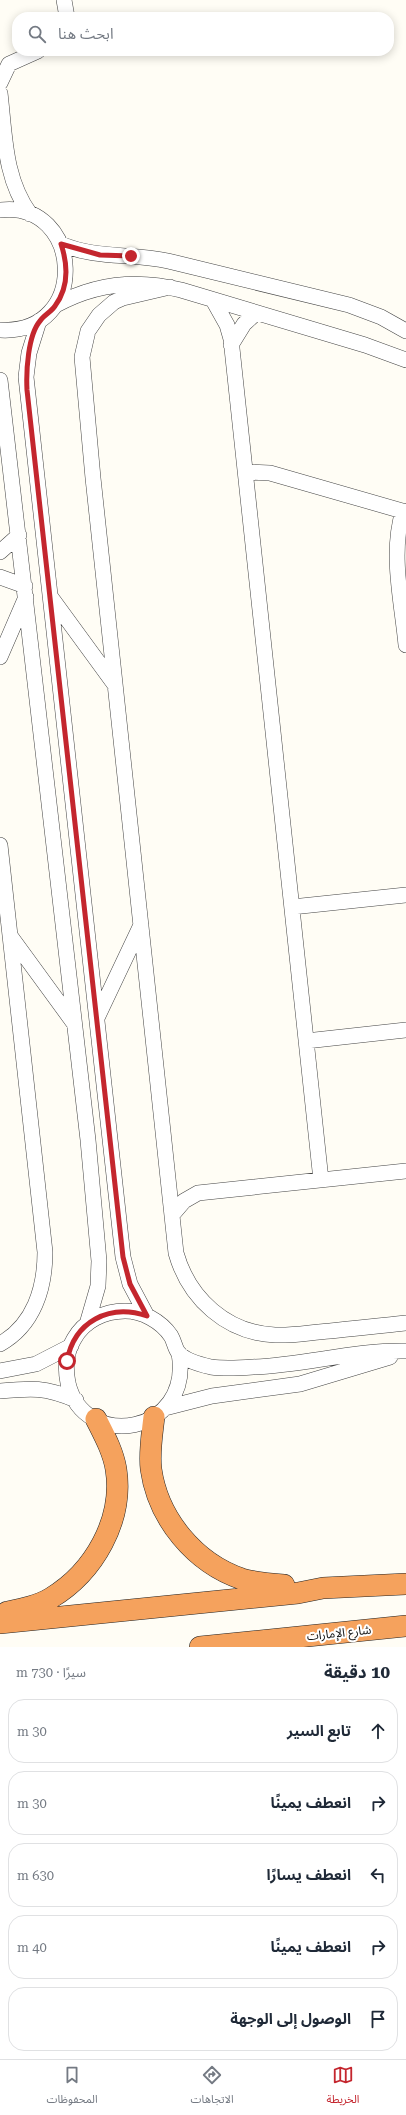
<!DOCTYPE html>
<html lang="ar">
<meta charset="utf-8">
<style>
body{margin:0;font-family:"Roboto Serif","Noto Sans Arabic",serif;background:#f6f6f7;color:#1f2937;direction:rtl}
.stop{position:absolute;width:12px;height:12px;margin:-9px;border:3px solid #c4262e;border-radius:50%;background:#fff}
.stop.end{background:#c4262e;border-color:#fff;box-shadow:0 1px 4px #0008}
.list{margin:0;padding:0;list-style:none}
h2{display:flex;justify-content:space-between;align-items:center;height:52px;margin:0;padding:0 16px;font-size:17px}
h2 small{font-size:13px;font-weight:400;color:#747a83}
.list li{display:grid;grid-template-columns:26px 1fr auto;gap:12px;align-items:center;box-sizing:border-box;height:64px;margin:0 8px 8px;padding:0 8px;border:1px solid #e0e1e3;border-radius:16px}
.list b{display:block;font-size:15px;white-space:nowrap}
.list em{font-size:13px;font-style:normal;color:#747a83}
.icon{flex:none;width:22px;height:22px;fill:none;stroke:currentColor;stroke-width:2;stroke-linecap:round;stroke-linejoin:round}
.map{position:relative;flex:none;width:406px;height:1647px;overflow:hidden;direction:ltr}
.search{position:absolute;background:#fff;box-shadow:0 2px 10px #0003;left:12px;right:12px;top:12px;height:44px;display:flex;align-items:center;gap:10px;box-sizing:border-box;padding:0 14px;border-radius:16px;color:#747a83;font-size:15px}
.sheet{height:412px;background:#fff}
nav{display:flex;justify-content:space-around;align-items:center;box-sizing:border-box;height:56px;border-top:1px solid #e0e1e3;background:#fff;font-size:11px;color:#747a83}
nav a{display:grid;justify-items:center;gap:2px}
nav .on{color:#c4262e}
.map>svg:first-child{display:block}
.lines{fill:none;stroke-linecap:round;stroke-linejoin:round}
.minor-casing{stroke:#444;stroke-width:16}
.highway-casing{stroke:#222;stroke-width:22}
.minor{stroke:#fff;stroke-width:15}
.highway{stroke:#f5a25d;stroke-width:21}
.route{stroke:#c4262e;stroke-width:5}
.labels{text-anchor:middle;stroke-width:4;stroke-linejoin:round;paint-order:stroke}
.street-label{font-size:12px;fill:#111;stroke:#fff}
</style>
<div class="map">
<svg width="406" height="1647" viewBox="0 0 406 1647">
<rect width="100%" height="100%" fill="#fffdf5"/>
<g class="lines">
<defs>
<path id="minor" d="M64,0L67,17
M0,83L9,64L38,51
M0,93C5,135 4,178 30,214
M0,210C83,200 91,335 0,330
M61,244C96,259 132,253 168,261L349,305L381,317L406,331
M170,287L123,298L114,302L99,315L88,331L82,357L93,478L176,1253C189,1299 227,1333 275,1335C293,1336 312,1332 330,1331C355,1328 381,1326 406,1323
M213,300L227,325L231,339L321,1180
M56,305C96,283 137,279 181,290L365,345L406,360
M39,321L29,353L26,377L123,1257L130,1284L147,1316
M231,345L244,324L256,313
M0,380L88,1140L99,1261L98,1286L87,1324
M246,472L270,473L406,512
M403,511C390,554 402,602 406,645
M0,552L19,535
M0,577L25,586
M50,596L115,685
M0,657L26,597
M0,845L45,1252C45,1288 34,1325 0,1344
M292,907L406,895
M11,937L73,1022
M97,1018L141,925
M306,1041L406,1030
M172,1215L184,1201L198,1193L406,1171
M179,1353C193,1435 84,1452 68,1383C65,1368 66,1352 74,1339C84,1321 104,1311 125,1311C142,1311 161,1321 171,1336C174,1341 175,1348 178,1352C184,1360 202,1365 211,1367C225,1369 239,1368 253,1367C305,1365 354,1350 406,1351
M0,1371L36,1364L71,1346
M0,1391C32,1388 45,1387 76,1400
M165,1408L212,1396L300,1384L390,1357"/>
<path id="highway" d="M154,1417C152,1435 149,1452 151,1469C158,1519 195,1563 242,1579C256,1583 270,1584 284,1585
M7,1612C22,1609 38,1606 51,1598C94,1572 124,1520 116,1469C113,1451 104,1435 96,1419
M0,1623L298,1593L323,1588L406,1584
M200,1647L406,1626"/>
</defs>
<use href="#minor" class="minor-casing"/>
<use href="#highway" class="highway-casing"/>
<use href="#minor" class="minor"/>
<use href="#highway" class="highway"/>
</g>
<g class="lines">
<path class="route" d="M67,1361C74,1322 109,1303 147,1316L130,1284L123,1257L27,390C26,371 28,335 40,321C44,315 51,312 55,306C69,287 68,265 61,244L100,255L131,256"/>
</g>
<g class="labels">
<g class="street-label">
<text transform="translate(339 1633) rotate(-6)" y="4">شارع الإمارات</text>
</g>
</g>
</svg>
<div class="stop" style="left:67px;top:1361px"></div>
<div class="stop end" style="left:131px;top:256px"></div>
<div class="search"><svg class="icon" aria-label="search" viewBox="0 0 24 24"><circle cx="10" cy="10" r="6"/><path d="M15 15l6 6"/></svg>ابحث هنا</div>
</div>
<section class="sheet">
<h2>10 دقيقة<small>سيرًا · 730 m</small></h2>
<ul class="list">
<li><svg class="icon" aria-label="ahead" viewBox="0 0 24 24"><path d="M12 20V5M6 11l6-6 6 6"/></svg><div><b>تابع السير</b></div><em>30 m</em></li>
<li><svg class="icon" aria-label="right" viewBox="0 0 24 24"><path d="M7 20v-9h11M14 6l5 5-5 5"/></svg><div><b>انعطف يمينًا</b></div><em>30 m</em></li>
<li><svg class="icon" aria-label="left" viewBox="0 0 24 24"><path d="M17 20v-9H6M10 6l-5 5 5 5"/></svg><div><b>انعطف يسارًا</b></div><em>630 m</em></li>
<li><svg class="icon" aria-label="right" viewBox="0 0 24 24"><path d="M7 20v-9h11M14 6l5 5-5 5"/></svg><div><b>انعطف يمينًا</b></div><em>40 m</em></li>
<li><svg class="icon" aria-label="arrive" viewBox="0 0 24 24"><path d="M6 21V4h12l-3 4 3 4H6"/></svg><div><b>الوصول إلى الوجهة</b></div></li>
</ul>
</section>
<nav>
<a class="on"><svg class="icon" aria-label="map" viewBox="0 0 24 24"><path d="M3 6l6-2 6 2 6-2v14l-6 2-6-2-6 2zM9 4v14M15 6v14"/></svg>الخريطة</a>
<a><svg class="icon" aria-label="directions" viewBox="0 0 24 24"><path d="M12 3l9 9-9 9-9-9zM9 14v-3h6M13 9l2 2-2 2"/></svg>الاتجاهات</a>
<a><svg class="icon" aria-label="saved" viewBox="0 0 24 24"><path d="M7 4h10v16l-5-4-5 4z"/></svg>المحفوظات</a>
</nav>
